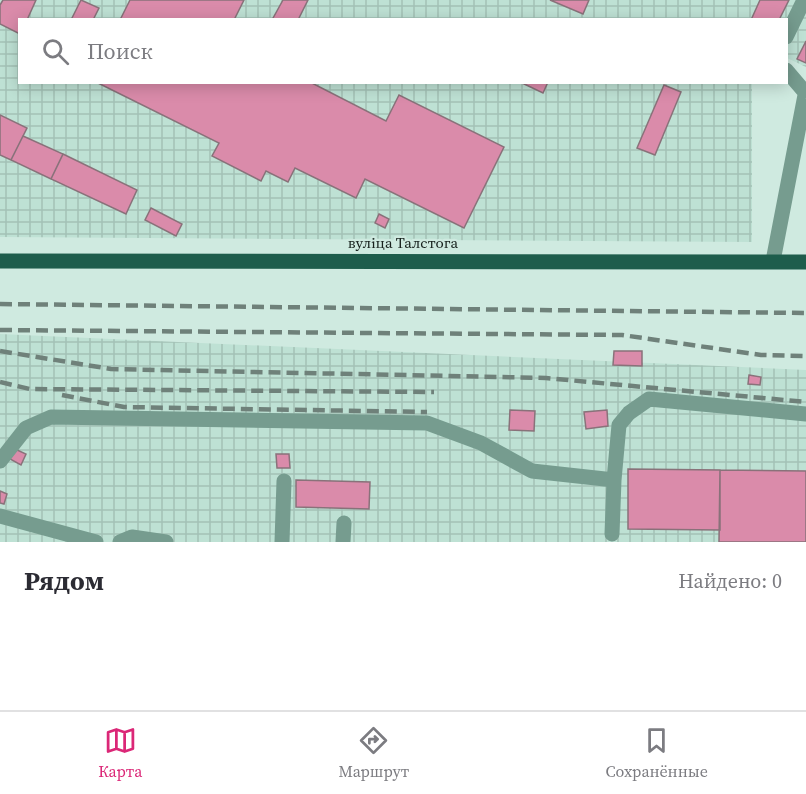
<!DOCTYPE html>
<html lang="ru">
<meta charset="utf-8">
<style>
body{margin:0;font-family:"Source Serif 4",serif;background:#f7f7f7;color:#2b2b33}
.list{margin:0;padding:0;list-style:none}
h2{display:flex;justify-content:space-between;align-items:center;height:78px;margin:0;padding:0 24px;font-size:26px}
h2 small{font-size:20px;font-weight:400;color:#7c7c81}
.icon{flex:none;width:33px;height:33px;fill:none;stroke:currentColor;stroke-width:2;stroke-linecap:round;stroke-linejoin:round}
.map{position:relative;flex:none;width:806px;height:542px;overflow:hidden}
.search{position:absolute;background:#fff;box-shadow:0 3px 15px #0003;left:18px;right:18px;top:18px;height:66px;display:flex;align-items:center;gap:15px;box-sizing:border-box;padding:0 21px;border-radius:0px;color:#7c7c81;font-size:22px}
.sheet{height:168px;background:#fff}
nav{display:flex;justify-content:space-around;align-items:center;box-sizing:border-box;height:84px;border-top:2px solid #e1e1e2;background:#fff;font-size:16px;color:#7c7c81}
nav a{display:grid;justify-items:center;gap:3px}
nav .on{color:#db2777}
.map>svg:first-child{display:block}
.industrial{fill:url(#industrial-grid)}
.building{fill:#da8baa;stroke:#89727a;stroke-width:1.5}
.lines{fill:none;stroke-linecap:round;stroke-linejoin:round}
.minor{stroke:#769c8f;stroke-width:15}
.major{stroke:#1e5d4c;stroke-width:15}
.rail{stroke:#6f817a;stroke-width:4.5;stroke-dasharray:12 6;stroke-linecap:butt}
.labels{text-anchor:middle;stroke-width:4.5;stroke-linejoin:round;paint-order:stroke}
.street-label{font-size:15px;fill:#17211d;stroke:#cfeae0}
</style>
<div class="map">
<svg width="806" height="542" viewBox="0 0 806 542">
<defs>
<pattern id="industrial-grid" width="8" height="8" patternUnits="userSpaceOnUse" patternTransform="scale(1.5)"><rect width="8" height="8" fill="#bee1d4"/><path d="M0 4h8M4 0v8" fill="none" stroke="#a3c1b6"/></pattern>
</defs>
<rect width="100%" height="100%" fill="#cfeae0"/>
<path class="industrial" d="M0,0H806V67L787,58L786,20H20V82L752,83V242L0,237Z
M0,334L806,370V542H0Z"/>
<path class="building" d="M3,0H36L27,20H20V34L0,24V5Z
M81,0L99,8L93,20H71Z
M130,0H244L234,20H120Z
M283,0H308L298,20H272Z
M550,0H589L583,14Z
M760,0H789L779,20H751Z
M806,41V63L797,59Z
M96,82H310L386,121L399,95L504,147L464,228L365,179L356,198L295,168L288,182L266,171L261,181L212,156L219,143Z
M520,82H548L543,93Z
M664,85L681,92L655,155L637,148Z
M0,115L27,128L11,160L0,155Z
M23,136L63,154L51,179L11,160Z
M63,154L137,190L126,214L51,179Z
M151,208L182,224L176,236L145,220Z
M379,214L389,219L385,228L375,223Z
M614,351H642V366L613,365Z
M749,375L761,377L760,385L748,384Z
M510,410L535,411L534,431L509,430Z
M607,410L608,426L586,429L584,412Z
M15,449L26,454L21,465L10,459Z
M276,454H289L290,468H277Z
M628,469L720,470V530L628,529Z
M720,470L806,471V542H719Z
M296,480L370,482L369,509L296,507Z
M0,491L7,494L4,504L0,503Z"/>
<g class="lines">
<path class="minor" d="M786,37L804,0
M786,70L804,91
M773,261L806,90
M0,461L26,428L51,417L427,423L481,443L532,471L614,480L619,425L629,413L649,399L806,414
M0,516L96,542
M612,534L614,480
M120,542L132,537L166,542
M282,542L284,481
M343,542L344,523"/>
<path class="major" d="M0,261L806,262"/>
<path class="rail" d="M0,304L806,313
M0,330L622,335L761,355L806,356
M0,351L111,369L546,378L806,402
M0,382L30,389L434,392
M62,395L124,407L427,412"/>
</g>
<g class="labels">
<g class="street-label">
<text x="403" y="248">вуліца Талстога</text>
</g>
</g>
</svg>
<div class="search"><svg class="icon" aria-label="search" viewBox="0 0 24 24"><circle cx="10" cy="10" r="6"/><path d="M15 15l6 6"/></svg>Поиск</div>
</div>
<section class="sheet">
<h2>Рядом<small>Найдено: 0</small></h2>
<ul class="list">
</ul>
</section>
<nav>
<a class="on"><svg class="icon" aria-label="map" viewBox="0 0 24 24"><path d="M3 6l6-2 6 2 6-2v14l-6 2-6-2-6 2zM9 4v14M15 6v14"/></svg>Карта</a>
<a><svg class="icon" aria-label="directions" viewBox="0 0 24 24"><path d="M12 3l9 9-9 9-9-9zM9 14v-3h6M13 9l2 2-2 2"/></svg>Маршрут</a>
<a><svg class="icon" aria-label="saved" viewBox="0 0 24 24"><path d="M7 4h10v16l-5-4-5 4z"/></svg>Сохранённые</a>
</nav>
